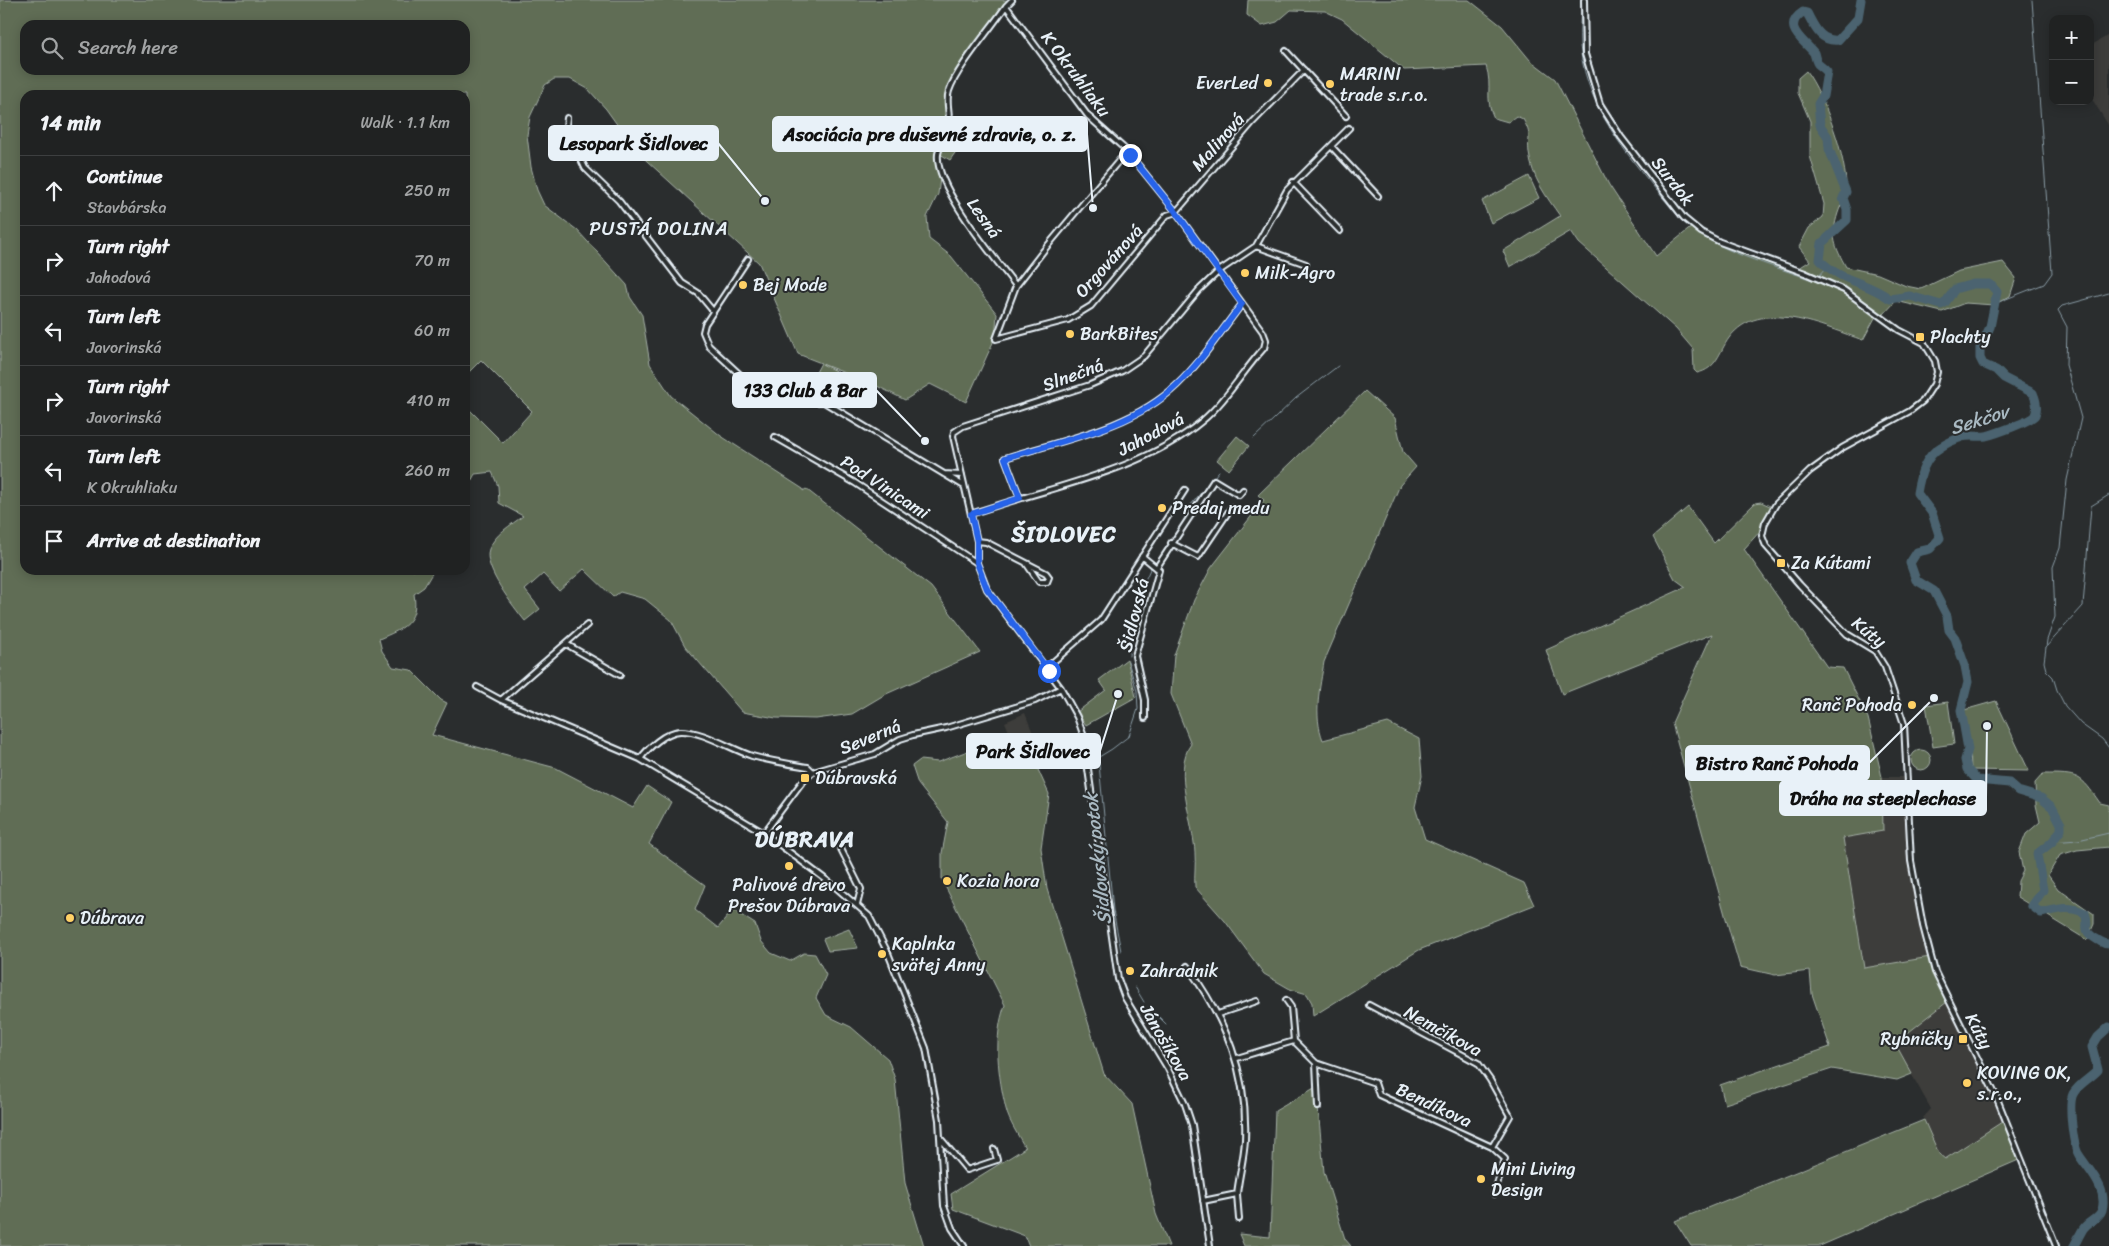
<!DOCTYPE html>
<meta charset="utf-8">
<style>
body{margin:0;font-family:Sriracha,sans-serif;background:#282a2a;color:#f1f3f6}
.controls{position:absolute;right:15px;top:15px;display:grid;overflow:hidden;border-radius:10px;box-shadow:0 2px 12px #0003}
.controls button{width:45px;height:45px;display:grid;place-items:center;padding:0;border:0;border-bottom:1px solid #3d3f40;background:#202222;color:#f1f3f6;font:25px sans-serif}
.stop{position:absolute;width:15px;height:15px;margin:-11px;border:4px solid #2563eb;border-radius:50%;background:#fff}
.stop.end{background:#2563eb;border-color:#fff;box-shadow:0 1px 5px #0008}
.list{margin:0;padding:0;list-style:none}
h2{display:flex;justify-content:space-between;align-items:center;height:65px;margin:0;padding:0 20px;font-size:21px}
h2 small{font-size:16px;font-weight:400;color:#a2a4a5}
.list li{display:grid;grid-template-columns:32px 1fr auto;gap:15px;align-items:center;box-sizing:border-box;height:70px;padding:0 20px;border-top:1px solid #3d3f40}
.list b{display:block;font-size:19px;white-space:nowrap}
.list p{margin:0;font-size:16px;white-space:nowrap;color:#a2a4a5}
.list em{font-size:16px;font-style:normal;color:#a2a4a5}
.icon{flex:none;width:28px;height:28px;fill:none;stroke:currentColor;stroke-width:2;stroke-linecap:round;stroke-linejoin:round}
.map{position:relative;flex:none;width:2109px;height:1246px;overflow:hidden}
.search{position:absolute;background:#202222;box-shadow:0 2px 12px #0003;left:20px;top:20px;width:450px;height:55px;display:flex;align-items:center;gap:12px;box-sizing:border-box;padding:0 18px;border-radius:15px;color:#a2a4a5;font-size:19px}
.panel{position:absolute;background:#202222;box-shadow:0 2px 12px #0003;left:20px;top:90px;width:450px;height:485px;border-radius:15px}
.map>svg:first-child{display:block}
.built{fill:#3e3d3a}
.green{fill:#606d54;stroke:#a4afa6;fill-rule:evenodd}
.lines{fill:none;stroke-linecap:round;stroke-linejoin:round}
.stream{stroke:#8a9ca6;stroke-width:1}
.river{stroke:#4b6470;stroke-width:9}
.minor-casing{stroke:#e8f1f8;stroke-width:8}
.minor{stroke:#2a2d2e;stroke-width:4}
.route{stroke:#2563eb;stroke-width:6}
.poi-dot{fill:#ffd166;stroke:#2a2d2e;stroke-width:2}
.labels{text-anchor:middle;stroke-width:4;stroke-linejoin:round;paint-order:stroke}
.street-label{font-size:18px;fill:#e8f1f8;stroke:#2a2d2e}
.poi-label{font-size:18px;fill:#e8f1f8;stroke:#2a2d2e;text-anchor:start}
.neighbourhood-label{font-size:19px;letter-spacing:1px;fill:#e8f1f8;stroke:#2a2d2e}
.water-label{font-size:19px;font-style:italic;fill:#a9b9c2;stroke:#2a2d2e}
.district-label{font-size:22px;font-weight:bold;letter-spacing:1px;fill:#e8f1f8;stroke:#2a2d2e}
.leader{fill:none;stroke:#e8f1f8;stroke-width:2}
.callout-dot{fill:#e8f1f8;stroke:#2a2d2e;stroke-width:2}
.callout{fill:#e8f1f8;stroke:#e8f1f8;stroke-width:2}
.callout-label{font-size:19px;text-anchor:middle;font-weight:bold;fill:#111}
</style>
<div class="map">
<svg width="2109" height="1246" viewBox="0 0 2109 1246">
<rect width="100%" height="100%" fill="#2a2d2e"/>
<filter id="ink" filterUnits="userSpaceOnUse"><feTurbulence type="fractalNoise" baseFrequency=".02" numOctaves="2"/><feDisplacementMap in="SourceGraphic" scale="10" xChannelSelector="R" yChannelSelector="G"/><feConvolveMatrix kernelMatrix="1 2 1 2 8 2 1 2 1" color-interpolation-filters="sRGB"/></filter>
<g filter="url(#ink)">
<path class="built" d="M2109,35V126L2090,96V46Z
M1025,713L1036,741L1015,746L1005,722Z
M1882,777H1905L1913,882L1930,957L1864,969L1843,837L1883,831Z
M1947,1002L2005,1120L1945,1159L1939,1155L1923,1118L1931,1109L1894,1043Z"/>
<path class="green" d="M0,0H1007L947,86L948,124L937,153L941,170L938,194L927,217L929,239L951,256L997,314L995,338L966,402L930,384L905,400L873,384L822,364L843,375L837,387L814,376L821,363L798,354L759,263L636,151L606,109L588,89L570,79H554L545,85L530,117L527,135L531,167L537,190L544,205L577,230L627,285L630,297L642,315L650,364L671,396L721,436L803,489V491L806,489L931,587L980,652L884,695L852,714L816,719L776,718L742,712L685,646L671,620L645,599L620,592L613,597L584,569L559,591L543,574L525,590L540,609L525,621C514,607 482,567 489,549C495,534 511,525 523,516L499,503L498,486L492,472L475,474L465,492V405L503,443L532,411L481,360L465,376V95H25V570H434L424,587L414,594C419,623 402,629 379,639L382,651L393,667L411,670L441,700L447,703L432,735L556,768L633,808L647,786L671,802L649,844L705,885L695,910L718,928L733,910L755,924L761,941L771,953L790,961L804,953L815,954L826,975L816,998L826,1015L851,1027L888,1059L895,1079L905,1183L924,1246H0ZM25,25H465V70H25Z
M1248,0H1469L1502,26L1530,60L1555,79L1609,185L1656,256L1693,226L1732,245L1799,268L1810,261L1799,247L1809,228L1823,217L1824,204L1810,156V121L1798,93V78L1806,71C1824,95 1848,160 1846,191C1845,198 1840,206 1838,213C1830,238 1835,246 1846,267L1878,274L1906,286L1921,289L1959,271L2003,262L2016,278L2010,296L1994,305L1965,303L1942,312L1896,301L1883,315L1876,316L1863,340C1824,327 1760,296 1729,338C1719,352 1717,369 1697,373L1694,370L1693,349L1676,329L1579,243L1571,231L1510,267L1503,251L1560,216C1546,196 1532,178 1529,153C1527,135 1533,138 1523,119L1516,116L1508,122L1494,118C1484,98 1493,87 1486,66L1404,70L1342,19L1325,11L1291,10L1277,22L1262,26L1247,15Z
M953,133L964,140L950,160L940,154Z
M1529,176L1539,198L1491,223L1482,201Z
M1365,391L1395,418L1403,452L1416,467L1400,485L1324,662C1320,687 1313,715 1323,740L1388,723L1419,739L1422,776L1415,807L1425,839L1524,883L1534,905L1419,950L1313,1016L1312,1003L1307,994L1290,989L1264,974L1225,921L1195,887C1194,876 1196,864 1195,853C1194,824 1172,769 1191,744L1171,694L1174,655L1194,600L1211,568L1264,500L1258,495Z
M1237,436L1249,446L1229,470L1217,460Z
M1761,502L1772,507L1762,529L1744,549L1827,667L1843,668L1868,718L1882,777L1883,831L1843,838L1864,968L1930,957L1936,980L1947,1002L1895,1043L1912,1074L1897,1080L1832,1069L1725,1104L1720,1085L1830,1047L1812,994L1810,971L1775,975L1740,967L1730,933L1672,723L1712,634L1562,694L1546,650L1686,587L1675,579L1653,537L1688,507L1714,543L1755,503Z
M1127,659L1136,697L1086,725L1077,712L1106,690L1099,680Z
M1996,701L2029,771L1971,770L1970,741L1964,710Z
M1948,702L1954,744L1933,747L1926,705Z
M1031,743L1035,763L1049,794L1041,848L1047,889L1104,1074L1132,1104L1156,1214L1169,1246H1029L1025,1236L953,1209L951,1194L1025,1148C1019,1136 1009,1122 1006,1109C998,1076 993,1037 1005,1005L942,880V853L948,822L918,784L912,766L920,760L938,762L984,745L994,749Z
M1911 760a10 10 0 1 1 20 0a10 10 0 1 1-20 0Z
M2043,774C2079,774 2080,774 2100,803L2109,805V847L2077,850L2060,855L2048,875L2058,889L2094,914V924L2087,940L2017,897L2018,881L2023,871L2019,852L2026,834L2040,822L2036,805L2035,783Z
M849,929L858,948L828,951L823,939Z
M1316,1087L1324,1172L1345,1239L1351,1246H1244L1239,1234L1270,1237L1275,1111Z
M1924,1120L1939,1154L1945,1159L2005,1120L2021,1159L1820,1246H1691L1675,1221Z"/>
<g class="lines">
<path class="stream" d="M1581,0C1581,15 1579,31 1580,46C1587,116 1640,169 1682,221C1719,253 1769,264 1815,281L1816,279
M1819,276L1827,267
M2109,293L2062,306L2058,310L2067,327L2066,365L2081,418L2067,480L2060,548L2053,567L2055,617L2047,640L2044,662L2046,670L2053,677L2057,690L2065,706L2081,724L2102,739L2109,748
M1996,303L2044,284L2052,273L2032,0
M1254,438L1296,398L1338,366
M1185,512L1219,471
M2046,647L2083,606L2091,506L2109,495
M1129,656C1132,623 1137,596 1151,567
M1099,757L1112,749L1129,736L1138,709L1137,691L1128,661
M1099,764L1113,910L1121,951
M2052,842L2078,840L2109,833
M1135,987L1144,1002
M1149,1007L1166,1024"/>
<path class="river" d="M1861,0L1858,18L1838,40C1820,42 1814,26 1807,13L1803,12C1780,27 1805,41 1814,53C1815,56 1816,62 1818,64C1821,67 1824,68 1827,72L1823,96L1818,104L1820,125L1828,137L1829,149L1846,192L1843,198L1847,210V220L1822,243L1820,260C1842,283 1867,281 1890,299L1910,296L1941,305L1945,303L1955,289L1973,284H1990L1997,292L1990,327L1980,348V358L1983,364L1996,370L2004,378L2033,393C2036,400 2038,408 2035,415C2032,421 1994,434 1986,436C1978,437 1970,435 1962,437C1956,439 1947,443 1941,447C1925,456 1920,475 1917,493L1932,513L1940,538L1930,549L1917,552L1910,563L1916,580L1934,591L1947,616L1949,630L1955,638L1965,666L1968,682L1961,710L1968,749L1965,760L1967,769L1977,780L2009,783L2018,791L2041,798L2052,807L2061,824V830L2052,842L2037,854L2043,890L2032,906L2041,913C2058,909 2069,905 2085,913C2091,928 2079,929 2098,940C2102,942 2103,944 2109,944
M2074,1246C2077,1240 2080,1234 2083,1229C2088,1221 2099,1219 2102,1210C2108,1188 2089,1171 2079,1155C2073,1146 2068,1104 2073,1094C2079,1083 2090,1079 2098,1070L2092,1047L2098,1037L2109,1027"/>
<defs>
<path id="minor" d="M1584,0L1585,54L1600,104L1621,137L1684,218L1701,232L1720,242L1805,273L1844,290L1899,330L1924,343L1935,361L1937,372L1934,384L1923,401L1910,411L1842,448L1810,471L1776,504L1765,523L1762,536L1766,546L1800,585L1847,634L1875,651L1885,667L1904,724L1911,861L1923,926L1935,972L1996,1096L2056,1246
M1006,6C992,27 956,69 949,91C945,102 951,113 948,125C946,134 940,144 938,154C934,187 996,259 1016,286L1044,250L1127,151
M1286,51L1346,116
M567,118L566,127L585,168L619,201L682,283L698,293L713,311
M1331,146L1378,196
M1293,182L1340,231
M1256,246L1306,264
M748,259L705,324L703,332L709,346L759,392L771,398L783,401L824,402L964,486
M1016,286L996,339L1068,320L1091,306L1167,215L1176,212L1253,122L1304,70
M775,437L855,483L977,563
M944,474L962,475
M1020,498L1005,458C1063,440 1132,428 1177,385C1202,361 1221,331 1242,304
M971,514C1045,488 1142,472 1202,421C1226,401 1243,371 1264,348L1266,340L1263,332L1176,212L1127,151L1088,116L1006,6L1012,0
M977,541L986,542L1046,573L1049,577L1047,582H1039L1026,563
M1171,543L1198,557L1231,508
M1142,556L1159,570L1135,656L1145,700V718
M1157,567L1214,480L1239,495L1243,490
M566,644L620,675
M1046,668L1101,620L1185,490
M477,687L501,700L640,759L764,833L833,885L869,916L888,953L926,1048L939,1120L944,1206L952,1228L964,1246
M501,700L587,625
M640,759C648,748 665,732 680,731C701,730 731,749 752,756C770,761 790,764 808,767L813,772
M764,833L802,782L813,772L875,754L900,739L913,735L946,728L1035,701L1061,688
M838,843L861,889L857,905
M1187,966C1226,1020 1248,1073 1245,1140C1244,1158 1239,1176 1237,1194L1203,1201
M1286,1000L1291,1007L1294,1041L1316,1063L1375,1083L1379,1095L1492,1147
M1369,1005L1478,1063L1490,1080L1510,1116L1492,1147L1505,1159L1494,1194
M1218,1014L1257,1001
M1237,1058L1294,1041
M1316,1063L1318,1107
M941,1139L967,1170L997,1160L994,1149
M1237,1194L1239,1219
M1210,1246L1192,1125L1185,1104L1168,1069L1125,998L1118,979L1083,734L1077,717L1061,688L987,589L977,563V541L953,436L954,432L963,426L1090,385L1122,371L1144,356L1199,290L1219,271L1256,246L1287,190L1349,128"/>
</defs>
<use href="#minor" class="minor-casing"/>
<use href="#minor" class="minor"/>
</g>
</g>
<g class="lines" filter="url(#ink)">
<path class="route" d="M1049,671L987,589L977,563V541L971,514L1020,498L1005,458C1063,440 1133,428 1177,385C1202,361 1221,331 1242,304L1176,212L1130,155"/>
</g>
<g class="poi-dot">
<circle cx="1268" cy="83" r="5"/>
<circle cx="1330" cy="84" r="5"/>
<circle cx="1245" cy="273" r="5"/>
<circle cx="743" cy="285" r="5"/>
<circle cx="1070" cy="334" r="5"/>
<rect x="1915" y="332" width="10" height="10" rx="2.5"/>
<circle cx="1162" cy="508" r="5"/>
<rect x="1776" y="558" width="10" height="10" rx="2.5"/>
<circle cx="1912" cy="705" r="5"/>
<rect x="800" y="773" width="10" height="10" rx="2.5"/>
<circle cx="789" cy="866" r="5"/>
<circle cx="947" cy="881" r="5"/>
<circle cx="70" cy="918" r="5"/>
<circle cx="882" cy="954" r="5"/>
<circle cx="1130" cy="971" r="5"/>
<rect x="1958" y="1034" width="10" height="10" rx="2.5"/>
<circle cx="1967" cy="1083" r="5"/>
<circle cx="1481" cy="1179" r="5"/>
</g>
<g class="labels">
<g class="street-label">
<text transform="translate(1076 74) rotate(53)" y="6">K Okruhliaku</text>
<text transform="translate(1218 142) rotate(-49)" y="6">Malinová</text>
<text transform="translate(1673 181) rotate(52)" y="6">Surdok</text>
<text transform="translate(984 218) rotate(55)" y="6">Lesná</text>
<text transform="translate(1109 261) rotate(-48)" y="6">Orgovánová</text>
<text transform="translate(1073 375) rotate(-20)" y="6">Slnečná</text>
<text transform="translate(1151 434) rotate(-28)" y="6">Jahodová</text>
<text transform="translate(885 487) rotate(33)" y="6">Pod Vinicami</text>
<text transform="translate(1134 615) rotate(-76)" y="6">Šidlovská</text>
<text transform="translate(1869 632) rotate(39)" y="6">Kúty</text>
<text transform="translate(870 737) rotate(-22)" y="6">Severná</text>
<text transform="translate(1443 1031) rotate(29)" y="6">Nemčíkova</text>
<text transform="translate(1979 1031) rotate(63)" y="6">Kúty</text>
<text transform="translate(1166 1042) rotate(60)" y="6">Jánošíkova</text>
<text transform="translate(1434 1105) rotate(25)" y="6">Bendíkova</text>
</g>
<g class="poi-label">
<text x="1340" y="80">MARINI<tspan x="1340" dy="21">trade s.r.o.</tspan></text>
<text x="1258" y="89" text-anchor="end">EverLed</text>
<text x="1255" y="279">Milk-Agro</text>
<text x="753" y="291">Bej Mode</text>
<text x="1080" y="340">BarkBites</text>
<text x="1930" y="343">Plachty</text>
<text x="1172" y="514">Predaj medu</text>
<text x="1791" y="569">Za Kútami</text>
<text x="1902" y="711" text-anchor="end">Ranč Pohoda</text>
<text x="815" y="784">Dúbravská</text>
<text x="957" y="887">Kozia hora</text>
<text x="789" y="891" text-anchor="middle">Palivové drevo<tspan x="789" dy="21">Prešov Dúbrava</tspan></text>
<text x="80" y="924">Dúbrava</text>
<text x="892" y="950">Kaplnka<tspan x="892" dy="21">svätej Anny</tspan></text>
<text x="1140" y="977">Zahradnik</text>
<text x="1953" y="1045" text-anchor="end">Rybníčky</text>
<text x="1977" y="1079">KOVING OK,<tspan x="1977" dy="21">s.r.o.,</tspan></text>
<text x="1491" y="1175">Mini Living<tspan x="1491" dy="21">Design</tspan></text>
</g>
<g class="neighbourhood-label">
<text x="659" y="235">PUSTÁ DOLINA</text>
</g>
<g class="water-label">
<text transform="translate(1979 419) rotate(-17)" y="7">Sekčov</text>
<text transform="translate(1097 859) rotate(-96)" y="7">Šidlovský potok</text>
</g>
<g class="district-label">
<text x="1064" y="542">ŠIDLOVEC</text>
<text x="805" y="847">DÚBRAVA</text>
</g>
</g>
<path class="leader" d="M1093 208L1087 134M765 201L718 143M925 441L876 390M1118 694L1100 751M1934 698L1869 763M1987 726L1986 798"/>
<g class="callout-dot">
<circle cx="1093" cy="208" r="5"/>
<circle cx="765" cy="201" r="5"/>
<circle cx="925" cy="441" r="5"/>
<circle cx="1118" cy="694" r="5"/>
<circle cx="1934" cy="698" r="5"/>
<circle cx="1987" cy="726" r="5"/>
</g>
<g class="callout">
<rect x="773" y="117" width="314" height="34" rx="5"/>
<rect x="549" y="126" width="169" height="34" rx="5"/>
<rect x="733" y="373" width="143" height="34" rx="5"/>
<rect x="967" y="734" width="133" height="34" rx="5"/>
<rect x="1686" y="746" width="183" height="34" rx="5"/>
<rect x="1780" y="781" width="206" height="34" rx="5"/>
</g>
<g class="callout-label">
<text x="930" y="141">Asociácia pre duševné zdravie, o. z.</text>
<text x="634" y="150">Lesopark Šidlovec</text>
<text x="805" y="397">133 Club &amp; Bar</text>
<text x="1033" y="758">Park Šidlovec</text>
<text x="1777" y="770">Bistro Ranč Pohoda</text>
<text x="1883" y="805">Dráha na steeplechase</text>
</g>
</svg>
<div class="controls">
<button>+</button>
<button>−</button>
</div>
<div class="stop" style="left:1049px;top:671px"></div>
<div class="stop end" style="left:1130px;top:155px"></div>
<div class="search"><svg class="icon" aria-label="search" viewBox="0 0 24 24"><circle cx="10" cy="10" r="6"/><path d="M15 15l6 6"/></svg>Search here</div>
<section class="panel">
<h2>14 min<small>Walk · 1.1 km</small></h2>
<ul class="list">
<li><svg class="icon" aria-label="ahead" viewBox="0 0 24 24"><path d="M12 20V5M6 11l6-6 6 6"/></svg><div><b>Continue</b><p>Stavbárska</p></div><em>250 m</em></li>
<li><svg class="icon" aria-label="right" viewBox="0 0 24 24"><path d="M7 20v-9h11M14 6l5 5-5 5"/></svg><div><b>Turn right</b><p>Jahodová</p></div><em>70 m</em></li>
<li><svg class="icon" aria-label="left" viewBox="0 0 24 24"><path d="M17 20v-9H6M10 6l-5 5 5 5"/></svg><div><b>Turn left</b><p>Javorinská</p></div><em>60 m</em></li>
<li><svg class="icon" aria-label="right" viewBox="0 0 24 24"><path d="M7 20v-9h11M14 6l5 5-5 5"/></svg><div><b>Turn right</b><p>Javorinská</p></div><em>410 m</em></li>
<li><svg class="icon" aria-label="left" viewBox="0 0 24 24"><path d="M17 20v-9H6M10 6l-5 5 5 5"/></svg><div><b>Turn left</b><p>K Okruhliaku</p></div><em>260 m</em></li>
<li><svg class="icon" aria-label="arrive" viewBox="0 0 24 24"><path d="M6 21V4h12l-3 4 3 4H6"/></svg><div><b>Arrive at destination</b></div></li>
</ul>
</section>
</div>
